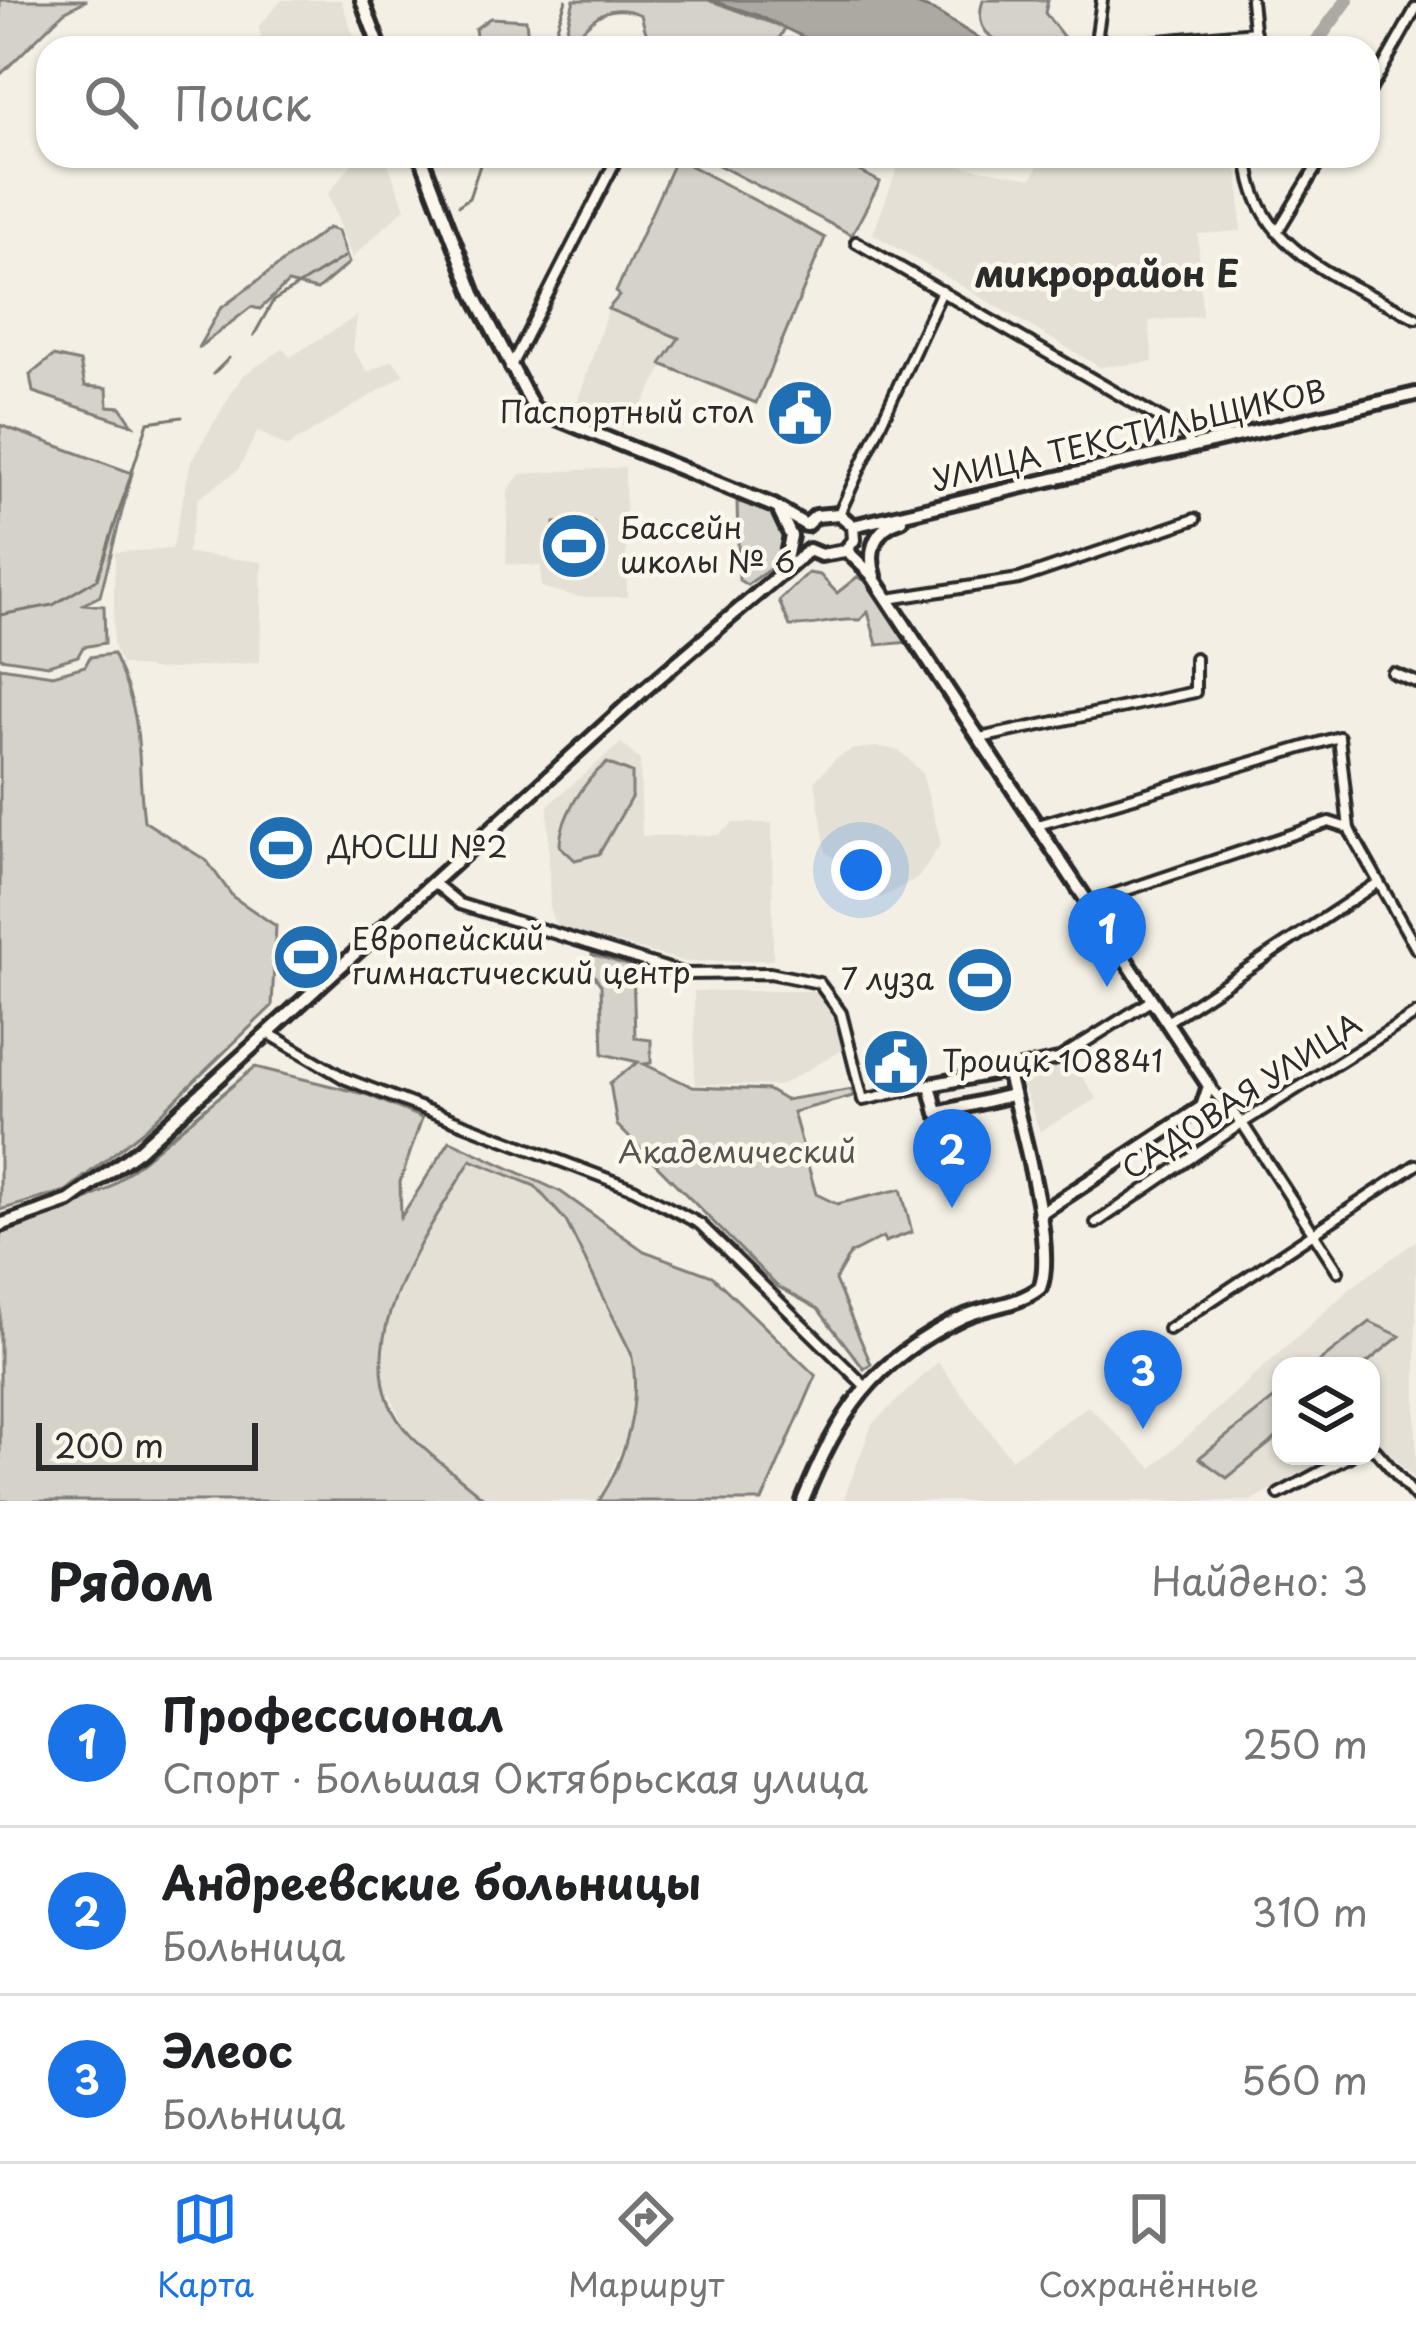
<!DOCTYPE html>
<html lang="ru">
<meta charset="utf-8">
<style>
body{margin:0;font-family:"Playpen Sans",sans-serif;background:#f6f6f6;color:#202124}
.controls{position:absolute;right:36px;bottom:36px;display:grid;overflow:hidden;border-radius:24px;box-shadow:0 3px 9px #0004}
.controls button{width:108px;height:108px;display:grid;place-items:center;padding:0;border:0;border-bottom:3px solid #e0e0e0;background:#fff;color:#202124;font:60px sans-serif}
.scale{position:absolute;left:36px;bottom:30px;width:222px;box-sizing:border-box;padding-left:12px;border:6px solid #2b2b2b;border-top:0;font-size:33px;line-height:42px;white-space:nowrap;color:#2b2b2b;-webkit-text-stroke:9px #fbf7ec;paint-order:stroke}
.you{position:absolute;left:861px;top:870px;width:42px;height:42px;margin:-30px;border:9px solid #fff;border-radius:50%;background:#1a73e8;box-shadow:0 0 0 18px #1a73e833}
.badge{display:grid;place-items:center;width:78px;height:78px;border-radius:50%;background:#1a73e8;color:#fff;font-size:39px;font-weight:700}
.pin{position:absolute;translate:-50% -99px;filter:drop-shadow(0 3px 6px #0008)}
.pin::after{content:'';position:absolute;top:63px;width:42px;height:36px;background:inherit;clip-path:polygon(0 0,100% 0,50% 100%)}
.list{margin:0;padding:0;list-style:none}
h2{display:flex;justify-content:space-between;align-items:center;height:156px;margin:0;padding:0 48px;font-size:51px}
h2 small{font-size:39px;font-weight:400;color:#757577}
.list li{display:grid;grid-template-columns:78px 1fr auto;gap:36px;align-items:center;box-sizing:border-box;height:168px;padding:0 48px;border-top:3px solid #e0e0e0}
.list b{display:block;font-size:45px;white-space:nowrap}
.list p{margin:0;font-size:39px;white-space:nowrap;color:#757577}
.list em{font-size:39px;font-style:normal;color:#757577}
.icon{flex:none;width:66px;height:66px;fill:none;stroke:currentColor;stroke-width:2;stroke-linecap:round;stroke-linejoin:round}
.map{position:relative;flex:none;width:1416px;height:1501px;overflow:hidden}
.search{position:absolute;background:#fff;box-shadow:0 3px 9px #0004;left:36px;right:36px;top:36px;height:132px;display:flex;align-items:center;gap:30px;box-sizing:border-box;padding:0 42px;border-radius:36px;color:#757577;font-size:45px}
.sheet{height:660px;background:#fff}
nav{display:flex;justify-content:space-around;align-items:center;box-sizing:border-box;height:168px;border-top:3px solid #e0e0e0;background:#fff;font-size:33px;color:#757577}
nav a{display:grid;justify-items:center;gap:6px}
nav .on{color:#1a73e8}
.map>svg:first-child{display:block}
.built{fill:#e4e0d6}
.green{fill:#d5d2c9;stroke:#807e7a;stroke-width:3}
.water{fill:#aca9a2;stroke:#787772;stroke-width:3}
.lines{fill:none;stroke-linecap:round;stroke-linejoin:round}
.stream{stroke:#787772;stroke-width:3}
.river{stroke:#aca9a2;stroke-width:14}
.street-casing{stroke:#2b2b2b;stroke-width:16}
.secondary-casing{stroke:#2b2b2b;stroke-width:20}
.street{stroke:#fbf7ec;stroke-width:8}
.secondary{stroke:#fbf7ec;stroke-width:10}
.labels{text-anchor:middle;stroke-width:9;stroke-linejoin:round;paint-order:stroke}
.poi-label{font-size:30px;fill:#2b2b2b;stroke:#fbf7ec;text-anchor:start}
.street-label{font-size:30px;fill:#2b2b2b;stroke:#fbf7ec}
.park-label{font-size:30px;fill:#565552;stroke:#fbf7ec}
.quarter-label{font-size:36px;font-weight:bold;fill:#2b2b2b;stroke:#fbf7ec}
</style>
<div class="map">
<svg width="1416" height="1501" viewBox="0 0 1416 1501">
<rect width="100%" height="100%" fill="#f3efe4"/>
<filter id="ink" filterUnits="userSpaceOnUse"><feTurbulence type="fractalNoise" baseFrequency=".00833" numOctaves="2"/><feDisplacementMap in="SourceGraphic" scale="24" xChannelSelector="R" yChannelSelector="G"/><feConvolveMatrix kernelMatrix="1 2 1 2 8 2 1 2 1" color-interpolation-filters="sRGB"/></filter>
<g filter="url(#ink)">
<path class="built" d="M282,0H341L358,48H266L258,27Z
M358,156H385L405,208L352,258L328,194Z
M902,156L1032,178L1038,166L1111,156H1228L1239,175L1241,231L1198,234L1202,316L1149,321L1153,362L1100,367L873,234Z
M608,309L679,338L630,428L576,407Z
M357,316L353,351L368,372L393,360L404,375L287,447L258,431L238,470L198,499L187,553L262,562L260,662L159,670L121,664L113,645L115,552L172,549L191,461L242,376L283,349L290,357Z
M625,467L627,597H578L541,587V566L506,564L508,490L520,474Z
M621,743L640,760L642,836L718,835L733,823H772L773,960L686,962L556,926L550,911L548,805Z
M877,747L899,750L922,773L941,843L919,877L881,898L826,852L815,781L835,759L853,749Z
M694,991H820L841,1017L848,1047L779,1086L695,1084Z
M1070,1059L1097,1099L1040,1131L1020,1079Z
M471,1160L535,1186L566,1221L631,1353L635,1374L629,1431L599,1501H487L406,1432L377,1365L403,1274Z
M1416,1241V1480L1371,1435V1366H1281V1456H1333L1250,1501H843L872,1424L938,1362L1011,1459L1088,1406L1152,1468L1352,1287Z"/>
<path class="green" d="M0,0H87L64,12L0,75Z
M574,0H709L785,28L774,48H682L646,33L641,15C609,1 593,17 573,40L565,35Z
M983,0H1048L1045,13L1072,48C1037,48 966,54 983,0Z
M490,18L526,20L529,48H478L475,29Z
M701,156H830L880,182L852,235Z
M676,158L825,238L756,403L661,364L679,338L608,309L619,296L616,292Z
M328,228L338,231L349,263L317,290L288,283L260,309L251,307L198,348L220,309Z
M53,356L80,362L85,386L107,388L108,406L121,407L133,425L33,392L30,375Z
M0,425L132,473L100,596L84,604L104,606L105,643L83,647L78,656L48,665L0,658Z
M737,501L779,516L788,540L784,559L747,585L739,580Z
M555,523H594V575H567V560H555Z
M808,573L820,575L837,593L857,577L872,583L911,642L877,645L868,612L860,620C834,618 816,627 790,626L779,601Z
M113,654C147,725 135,749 144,821L207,861L233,897L276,926L272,1006L145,1129L66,1191L0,1210V667L53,675L85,666L90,657Z
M607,763L632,773V796L599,854L575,860L560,846C560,818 585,779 607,763Z
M592,954L633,967L635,1038L651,1040V1063L644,1064L693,1087L768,1090L785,1100L853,1089V1096L793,1112L816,1194L837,1204L901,1189L912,1232L885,1242L883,1237L850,1254L835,1280L871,1364L864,1369L818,1309L777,1286L617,1125L610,1083L638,1062L603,1054L601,985L592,973Z
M255,1067L368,1095L422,1118L400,1182L401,1217L450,1141L561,1192L644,1251L712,1276L816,1376L762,1501H599C626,1460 642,1401 631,1353L566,1221L535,1186L471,1160C428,1232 335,1356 410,1435C433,1459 462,1479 487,1501H0V1229L62,1212L108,1189Z
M1370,1322L1400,1336L1363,1366H1314Z
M1281,1393V1434L1227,1478L1199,1458Z"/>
<path class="water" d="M709,0H905L935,11L994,48H827L757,15Z"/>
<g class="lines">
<path class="stream" d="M550,48L566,0
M459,205L469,198L483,156
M254,335L273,301L344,257
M213,374L229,358
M0,615L53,605L97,579L148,422L182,417"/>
<path class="river" d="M1312,48L1347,0"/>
<defs>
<path id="street" d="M1102,0L1097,34L1107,46L1255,32
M1251,0L1256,48
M1368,94L1416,8
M1248,156C1252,250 1343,280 1416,318
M1277,232L1323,156
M856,242L1187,434L1189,445
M510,368L618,156
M839,514L942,291
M888,599L1019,579L1195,519
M1393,673L1416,682
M980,738L1195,692V658
M1038,825L1339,737L1349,829L1416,948
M433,882L460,904L685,974L770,973L819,983L841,1013L863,1100L930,1085
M1088,903L1329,822L1348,828
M1167,1022L1376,884
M268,1033L346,1079L634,1189L700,1224L865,1386
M1007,1070L1058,1059L1152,1000
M1209,1086L1242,1123L1338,1271
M1096,1223L1242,1123L1416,1014
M1169,1329L1416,1165
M1371,1445L1416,1497
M1279,1494L1350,1456"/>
<path id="secondary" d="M362,0L380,48
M421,156L474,294L534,409L774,506L806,525
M780,513L791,536L784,568
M806,525L816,516L839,514L853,526
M853,526L1416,394
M809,550L821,555L845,551L854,540L853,526
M846,550L871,574L1209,1086L1202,1107L1039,1214
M875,576C867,550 875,528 901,520
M0,1225L69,1201L138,1151L642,692L809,550
M803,1501C839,1412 873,1360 963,1317C987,1306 1019,1305 1040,1288C1057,1247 1018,1117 1007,1070L930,1085L937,1113L1012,1095"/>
</defs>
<use href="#street" class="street-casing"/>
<use href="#secondary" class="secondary-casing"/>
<use href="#street" class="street"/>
<use href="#secondary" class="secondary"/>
</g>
</g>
<defs>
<symbol id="civic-disc" viewBox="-11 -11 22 22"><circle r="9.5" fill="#1f6fb2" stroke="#fbf7ec"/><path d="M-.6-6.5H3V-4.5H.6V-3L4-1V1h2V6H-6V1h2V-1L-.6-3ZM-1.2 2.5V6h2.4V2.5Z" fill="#fff"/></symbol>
<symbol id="stadium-disc" viewBox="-11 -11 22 22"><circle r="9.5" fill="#1f6fb2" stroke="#fbf7ec"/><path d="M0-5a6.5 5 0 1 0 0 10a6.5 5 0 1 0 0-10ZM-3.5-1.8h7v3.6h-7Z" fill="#fff"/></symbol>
</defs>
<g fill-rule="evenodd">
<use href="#civic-disc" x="762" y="375" width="76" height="76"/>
<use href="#stadium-disc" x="536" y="508" width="76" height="76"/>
<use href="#stadium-disc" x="243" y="810" width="76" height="76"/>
<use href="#stadium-disc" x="268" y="919" width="76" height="76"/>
<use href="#stadium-disc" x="942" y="942" width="76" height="76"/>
<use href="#civic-disc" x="858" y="1024" width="76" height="76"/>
</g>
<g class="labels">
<g class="poi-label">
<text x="754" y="423" text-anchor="end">Паспортный стол</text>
<text x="620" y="539">Бассейн<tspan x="620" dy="34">школы № 6</tspan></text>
<text x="328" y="858">ДЮСШ №2</text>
<text x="352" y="950">Европейский<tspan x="352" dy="34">гимнастический центр</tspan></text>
<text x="934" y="990" text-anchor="end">7 луза</text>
<text x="942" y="1072">Троицк 108841</text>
</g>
<g class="street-label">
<text transform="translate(1129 436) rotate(-13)" y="10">УЛИЦА ТЕКСТИЛЬЩИКОВ</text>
<text transform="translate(1242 1097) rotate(-33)" y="10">САДОВАЯ УЛИЦА</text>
</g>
<g class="park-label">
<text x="737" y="1163">Академический</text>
</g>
<g class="quarter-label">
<text x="1107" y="287">микрорайон Е</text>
</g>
</g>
</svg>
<div class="controls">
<button><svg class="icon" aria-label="layers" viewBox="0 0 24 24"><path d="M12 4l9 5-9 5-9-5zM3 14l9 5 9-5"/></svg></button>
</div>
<div class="scale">200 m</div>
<div class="you"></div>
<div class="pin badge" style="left:1107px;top:987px">1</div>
<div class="pin badge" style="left:952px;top:1208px">2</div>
<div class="pin badge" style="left:1143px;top:1429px">3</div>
<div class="search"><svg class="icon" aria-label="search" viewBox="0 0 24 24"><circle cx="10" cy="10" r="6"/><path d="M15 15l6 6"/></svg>Поиск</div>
</div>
<section class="sheet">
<h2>Рядом<small>Найдено: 3</small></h2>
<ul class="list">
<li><span class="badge">1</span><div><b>Профессионал</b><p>Спорт · Большая Октябрьская улица</p></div><em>250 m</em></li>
<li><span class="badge">2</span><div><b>Андреевские больницы</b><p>Больница</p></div><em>310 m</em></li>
<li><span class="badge">3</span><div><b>Элеос</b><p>Больница</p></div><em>560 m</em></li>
</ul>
</section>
<nav>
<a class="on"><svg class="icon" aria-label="map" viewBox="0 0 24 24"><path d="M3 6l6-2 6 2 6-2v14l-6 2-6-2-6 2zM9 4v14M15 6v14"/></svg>Карта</a>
<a><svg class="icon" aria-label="directions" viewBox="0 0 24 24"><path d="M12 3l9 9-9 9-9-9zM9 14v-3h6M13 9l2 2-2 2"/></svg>Маршрут</a>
<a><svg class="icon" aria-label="saved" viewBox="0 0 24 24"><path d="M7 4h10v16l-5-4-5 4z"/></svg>Сохранённые</a>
</nav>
